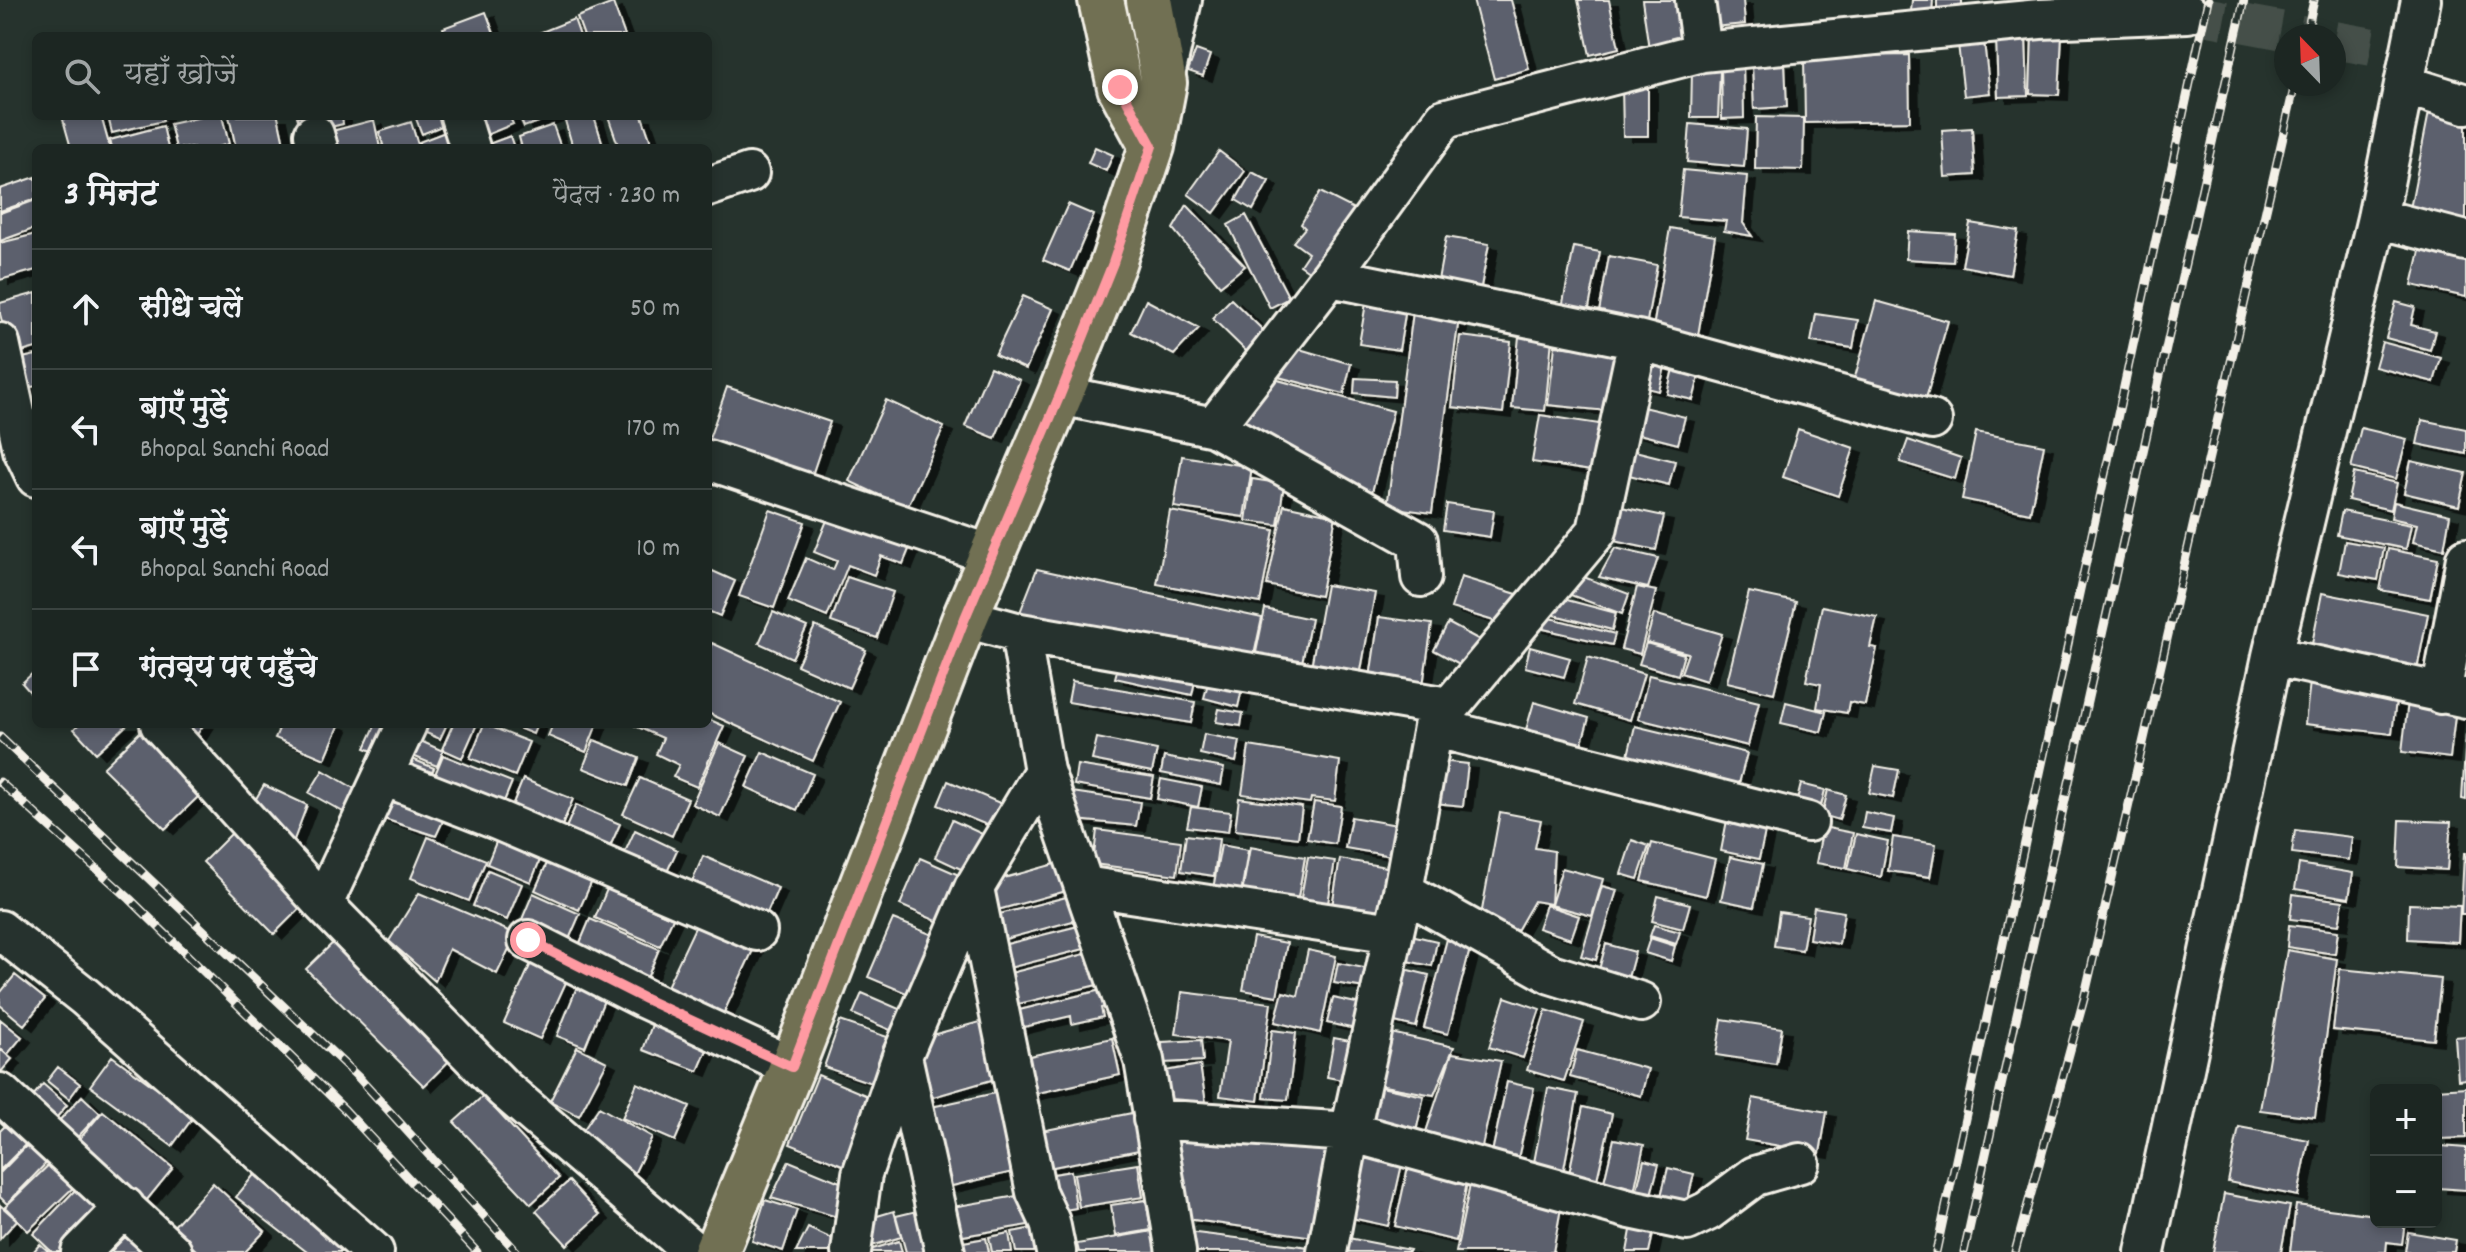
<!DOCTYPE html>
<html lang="hi">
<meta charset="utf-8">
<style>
body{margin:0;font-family:Dekko,"Playpen Sans Deva",sans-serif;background:#29322f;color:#f1f3f6}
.controls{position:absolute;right:24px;bottom:24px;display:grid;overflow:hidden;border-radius:12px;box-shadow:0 4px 12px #0003}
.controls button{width:72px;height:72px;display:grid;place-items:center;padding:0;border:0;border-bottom:2px solid #3a4340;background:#1c2622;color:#f1f3f6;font:40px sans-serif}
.compass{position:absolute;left:2274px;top:24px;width:72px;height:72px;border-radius:50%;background:#1c2622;box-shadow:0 4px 12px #0003;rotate:337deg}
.stop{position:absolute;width:24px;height:24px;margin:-18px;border:6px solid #ff9aa2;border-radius:50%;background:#fff}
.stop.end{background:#ff9aa2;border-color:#fff;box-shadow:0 2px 8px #0008}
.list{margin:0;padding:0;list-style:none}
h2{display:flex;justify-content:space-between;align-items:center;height:104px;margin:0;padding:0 32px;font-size:34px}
h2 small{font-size:26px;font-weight:400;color:#a0a5a5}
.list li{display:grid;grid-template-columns:52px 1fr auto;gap:24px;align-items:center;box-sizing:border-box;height:120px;padding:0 32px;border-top:2px solid #3a4340}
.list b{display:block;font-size:30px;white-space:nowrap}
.list p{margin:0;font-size:26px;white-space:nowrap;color:#a0a5a5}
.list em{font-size:26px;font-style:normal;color:#a0a5a5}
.icon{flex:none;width:44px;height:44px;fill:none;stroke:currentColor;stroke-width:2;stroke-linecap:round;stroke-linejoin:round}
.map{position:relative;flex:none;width:2466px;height:1252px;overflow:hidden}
.search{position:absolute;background:#1c2622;box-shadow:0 4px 12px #0003;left:32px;top:32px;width:680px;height:88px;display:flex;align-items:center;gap:20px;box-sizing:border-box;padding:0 28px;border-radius:12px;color:#a0a5a5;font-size:30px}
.panel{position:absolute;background:#1c2622;box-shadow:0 4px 12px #0003;left:32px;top:144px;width:680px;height:584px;border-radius:12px}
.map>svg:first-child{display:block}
.building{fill:#5b606d;stroke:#f4f1e8;stroke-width:2;filter:url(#shadow)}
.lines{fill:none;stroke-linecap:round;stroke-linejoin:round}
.minor-tunnel{stroke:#455049;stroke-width:38;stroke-dasharray:38 19;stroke-linecap:butt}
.minor-casing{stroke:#f4f1e8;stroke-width:44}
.major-casing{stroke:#f4f1e8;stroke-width:50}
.minor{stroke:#26332d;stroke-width:38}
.major{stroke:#716f52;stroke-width:44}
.rail-casing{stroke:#f4f1e8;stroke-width:9}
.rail{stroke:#26332d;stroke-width:6;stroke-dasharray:18;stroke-linecap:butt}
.route{stroke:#ff9aa2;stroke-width:10}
</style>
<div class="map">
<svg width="2466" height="1252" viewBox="0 0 2466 1252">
<defs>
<filter id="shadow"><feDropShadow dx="9" dy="5" stdDeviation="0" flood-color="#0009"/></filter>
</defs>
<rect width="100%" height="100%" fill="#26332d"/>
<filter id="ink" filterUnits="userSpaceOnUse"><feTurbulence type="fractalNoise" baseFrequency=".0125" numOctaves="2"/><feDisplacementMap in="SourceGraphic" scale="16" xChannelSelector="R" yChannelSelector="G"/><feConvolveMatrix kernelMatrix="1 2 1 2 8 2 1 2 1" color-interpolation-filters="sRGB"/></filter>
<g filter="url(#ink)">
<path class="building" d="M1473,0H1511L1529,69L1494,79Z
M1578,0H1609L1619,48L1590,55Z
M1642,0H1684L1690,43L1649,49Z
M1710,0H1743L1745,24L1713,27Z
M1912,0H1933L1932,12L1911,11Z
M1937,0H1962V11L1937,9Z
M613,3L625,36H584L577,17Z
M486,12L495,36H446L443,28Z
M574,19L580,36H541L539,33Z
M2032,34L2062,35L2059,95L2030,94Z
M2026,36L2028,96L1998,97L1996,37Z
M1984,42L1990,93L1964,96L1958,44Z
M1196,50L1210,55L1203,76L1188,71Z
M1909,55L1910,121L1805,123L1804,57Z
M1721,61H1743L1744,118L1722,119Z
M1785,63L1787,107L1754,109L1752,64Z
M1692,70L1720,71L1718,118H1691Z
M1622,84H1648V136H1623Z
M2430,107L2466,114V229L2409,214Z
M62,116H101L110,148H71Z
M108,116H162L163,121L112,133Z
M206,116H222L229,144L213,148H176L170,124Z
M229,116H278L285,148H236Z
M297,116H342L343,124L302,134Z
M415,116H457L459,119L422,134Z
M476,116H509L513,124L484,136Z
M519,116H554L524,127Z
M594,116L604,148H573L564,117Z
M608,116H642L653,148H619Z
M1756,117L1804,118L1803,170L1755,169Z
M374,120L380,148H336L332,131Z
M411,122L419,148H384L379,132Z
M1690,124L1747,129L1744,167L1687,162Z
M553,125L561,148H522L519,137Z
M163,126L168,148H112L110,140Z
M458,127L466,148H421L419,142Z
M1972,128L1975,175L1945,177L1942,130Z
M510,136L514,148H478Z
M1095,147L1113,155L1106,171L1088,163Z
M1219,151L1245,171L1214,213L1188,194Z
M1683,170L1747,176L1743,223L1752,236L1724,231L1726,221L1678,217Z
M1252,172L1269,181L1253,210L1236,200Z
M36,177V199L0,211V189Z
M1320,192L1362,213L1316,276L1300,265L1308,253L1293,242L1305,228L1301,224Z
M36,200V228L0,241V213Z
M1068,204L1094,215L1070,271L1043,260Z
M1187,205L1245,266L1220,286L1173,229Z
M1246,215L1289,298L1270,308L1228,225Z
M1970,223L2018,231L2010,275L1962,266Z
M1670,228L1715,236L1697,341L1652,334Z
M1908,231L1955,234L1953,262L1906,259Z
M36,234V270L0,280V243Z
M2424,234L2466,244V297L2412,285Z
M1446,237L1489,244L1478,303L1435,296Z
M1574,247L1600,252L1587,318L1561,313Z
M1609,256L1657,265L1646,327L1598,318Z
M36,293V348L11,355L0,314V303Z
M1023,296L1053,309L1026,369L995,355Z
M1367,297L1407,303L1399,350L1359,344Z
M1231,299L1267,334L1248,353L1212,318Z
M1146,300L1199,328L1174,355L1131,332Z
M1876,301L1948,321L1921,416L1850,395Z
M2396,302L2415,307L2411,325L2435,331L2430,350L2386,338Z
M1413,312L1459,318L1432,513L1387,507Z
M1816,314L1858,320L1853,348L1811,342Z
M1460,336L1511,342L1503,413L1452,407Z
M1519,336L1552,339L1545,411L1512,408Z
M2382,342L2441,358L2434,382L2375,367Z
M1289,346L1351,364L1344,394L1271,375Z
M1555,346L1614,352L1607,411L1548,405Z
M1644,349L1668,355L1659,391L1635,385Z
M36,355V386L17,390L9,361Z
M1676,356L1703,362L1693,400L1667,394Z
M990,367L1020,380L995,438L965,426Z
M1259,375L1393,411L1372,492L1236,428Z
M1355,378L1395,380L1394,397L1354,393Z
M727,387L830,422L810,481L708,442Z
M886,400L944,427L907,508L849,481Z
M1630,404L1685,417L1678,444L1623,430Z
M1540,415L1606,425L1598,472L1532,462Z
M2422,420L2466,429V454L2417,444Z
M2361,428L2407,439L2396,479L2351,468Z
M1798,429L1854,448L1838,496L1783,477Z
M1976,432L2044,445L2030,513L1962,499Z
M1908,440L1961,458L1955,479L1900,462Z
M1635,451L1675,461L1669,485L1629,475Z
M1182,456L1252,467L1244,517L1174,507Z
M2411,461L2466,473L2459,506L2404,493Z
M2354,473L2397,483L2391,510L2348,500Z
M1252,479L1284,484L1278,525L1246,521Z
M2394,502L2450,515L2444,549L2413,542L2417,524L2391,518Z
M1447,504L1494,511L1490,537L1443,530Z
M1284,505L1336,516L1320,596L1267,585Z
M1617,506L1664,516L1656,550L1609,540Z
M832,508L912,542L903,564L881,556L874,575L848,565L827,617L788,601L806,558L833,570L837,561L814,552Z
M770,510L805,522L774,608L739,596Z
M1170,511L1274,530L1260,603L1157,584Z
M2342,511L2411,525L2406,549L2337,535Z
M2345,541L2384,548L2378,580L2339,573Z
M1615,548L1658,558L1648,588L1599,577Z
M2388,549L2438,559L2430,599L2380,590Z
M708,569L735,581L720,616L708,611Z
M1037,569L1262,618L1251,669L1017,620Z
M1573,573L1629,594L1622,614L1565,593Z
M847,577L893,592L877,638L831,622Z
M1461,577L1517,594L1507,625L1451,608Z
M1326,585L1375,593L1358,687L1309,678Z
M1637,587L1656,591L1640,654L1621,649Z
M1749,592L1796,602L1774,693L1727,682Z
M2322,593L2428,614L2416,675L2310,654Z
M1552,596L1616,613L1612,630L1547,613Z
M1822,606L1877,617L1870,647L1877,648L1865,705L1849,702L1847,713L1817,708L1821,684L1806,681Z
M1265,609L1311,619L1300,672L1254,662Z
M773,612L807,627L792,658L759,643Z
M1654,614L1722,634L1706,681L1681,673L1688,653L1646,642Z
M1538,615L1615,634L1612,645L1535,627Z
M1379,617L1432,624L1421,699L1368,691Z
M1448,623L1489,645L1474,672L1434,650Z
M815,626L866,650L849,688L797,665Z
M712,643L840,702L813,761L708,713V653Z
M1646,643L1684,654L1678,675L1639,664Z
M1530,647L1570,658L1564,677L1525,667Z
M1121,655L1197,672L1192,695L1115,678Z
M1588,657L1644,674L1630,720L1575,704Z
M36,670V699L22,683Z
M1649,675L1759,702L1748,746L1638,719Z
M1210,676L1243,685L1238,707L1204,698Z
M1072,681L1195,702L1191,723L1068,702Z
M2310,682L2397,692L2392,734L2305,724Z
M2409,693L2457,699L2450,758L2402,752Z
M1534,702L1589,718L1578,756L1523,740Z
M1786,702L1826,712L1821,732L1781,723Z
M1219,709L1243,713L1241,726L1216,722Z
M708,719L724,726L697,787L673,777L679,765L656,754L663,738L635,726L636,724H708Z
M79,724H128L96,753L74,729Z
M171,724H204L192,742Z
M281,724H335L339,726L325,759L275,738Z
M376,724H399L385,756L365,748Z
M419,724H447L440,739L417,729Z
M453,724H477L462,758L442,749Z
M484,724L529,742L515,776L470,758Z
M508,724H537L533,734Z
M553,724H597L586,752L548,736Z
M1635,726L1747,753L1735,799L1624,772Z
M140,732L201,794L165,829L103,768Z
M1204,734L1240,741L1236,762L1200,754Z
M2466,734V800L2462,799Z
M414,738L443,751L437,766L408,754Z
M1097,738L1157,750L1152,772L1092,760Z
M594,740L639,758L628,786L583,768Z
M719,743L748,756L720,817L692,804Z
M1249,746L1340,761L1335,801L1311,798L1310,803L1242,794Z
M762,752L813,774L797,810L746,787Z
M443,755L512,782L498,816L429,789Z
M405,756L434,768L426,786L397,774Z
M1164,757L1224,768L1221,785L1161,773Z
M1430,760L1468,764L1463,806L1425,802Z
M1077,765L1154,777L1150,798L1074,785Z
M1875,766L1899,770L1893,798L1869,793Z
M323,770L367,796L354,818L309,793Z
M640,778L688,799L672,836L623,814Z
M523,779L573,799L557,838L507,818Z
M1161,779L1202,787L1198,807L1157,799Z
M948,781L1014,809L1004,832L938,805Z
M391,782L450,806L436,836L378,817Z
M1801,784L1825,790L1817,821L1793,816Z
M264,785L307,805L291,848L247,814Z
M1828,790L1846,795L1839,820L1822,815Z
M1072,792L1140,802L1136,826L1076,820Z
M1239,798L1302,807L1298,838L1235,830Z
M1314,802L1341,806L1335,844L1307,839Z
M576,805L620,824L605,858L561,839Z
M1191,807L1231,812L1228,832L1187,827Z
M1500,812L1541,820L1535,848L1554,851L1551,904L1534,901L1511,941L1480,921Z
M1865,812L1894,818L1891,833L1862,828Z
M1728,815L1767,823L1759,859L1721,851Z
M1351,817L1409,827L1403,858L1345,848Z
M952,820L993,839L976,876L935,857Z
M2400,820L2451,822L2447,870L2398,867Z
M503,825L547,843L531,882L487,864Z
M1823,827L1853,833L1846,868L1816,863Z
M237,828L309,899L274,934L203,862Z
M635,830L677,850L661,885L619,865Z
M1097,830L1181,841L1177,875L1093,864Z
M2295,830L2352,837L2349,860L2292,853Z
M1856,834L1888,841L1881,877L1848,869Z
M1186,835L1219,839L1214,876L1181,871Z
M428,837L486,860L469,901L411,878Z
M1893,837L1936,844L1930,877L1888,871Z
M1632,840L1649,846L1638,879L1621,874Z
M1652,843L1715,859L1706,896L1642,881Z
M1221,845L1248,850L1241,894L1213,889Z
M1250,847L1305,857L1297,903L1242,894Z
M2464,853H2466V915H2461Z
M703,856L778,888L761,927L686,896Z
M1308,857L1335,861L1327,909L1300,904Z
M1730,857L1763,864L1754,907L1721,900Z
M920,858L975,882L955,929L900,905Z
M1340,859L1398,869L1388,922L1331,912Z
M1069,860L1077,888L994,911L986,883Z
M548,861L592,881L579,910L535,890Z
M2299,864L2353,873L2349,898L2295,889Z
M1562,868L1603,879L1592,916L1551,905Z
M488,870L522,884L507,920L473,906Z
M1602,886L1617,890L1596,960L1581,956Z
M607,889L673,918L660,946L595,918Z
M419,893L516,934L497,974L449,949L435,981L389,941Z
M533,893L580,914L567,944L520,924Z
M1078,894L1084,918L994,942L988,917Z
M2293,894L2343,901L2339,925L2290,919Z
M1658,896L1690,904L1683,929L1652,921Z
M2409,904L2460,906L2458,942L2408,939Z
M1546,905L1579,916L1571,939L1538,928Z
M1814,907L1844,912L1839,944L1809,939Z
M1779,912L1808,916L1802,950L1774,946Z
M590,919L659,949L643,988L574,957Z
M893,919L948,941L923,1000L868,977Z
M698,921L754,948L719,1023L662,997Z
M1086,924L1092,947L997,971L991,948Z
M1654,925L1680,932L1676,944L1650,936Z
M2289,925L2338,931L2335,954L2287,947Z
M1398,932L1437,941L1432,966L1392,958Z
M339,937L456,1054L424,1086L306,969Z
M1253,937L1287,943L1277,996L1243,990Z
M1650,938L1675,946L1671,961L1645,953Z
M1447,939L1471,945L1448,1034L1424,1028Z
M1606,944L1635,952L1626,985L1597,977Z
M537,950L573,967L540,1039L504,1023Z
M1308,950L1336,956L1320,1033L1275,1022L1283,992L1298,996Z
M2287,950L2337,959L2315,1117L2260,1110Z
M1089,953L1097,985L1002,1008L995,977Z
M1338,963L1380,971L1377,990L1334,983Z
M1396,967L1429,975L1416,1027L1382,1019Z
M2340,969L2441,979L2434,1040L2333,1030Z
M15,975L45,999L24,1025L0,1005V993Z
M581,977L609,988L585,1047L557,1036Z
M1101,990L1105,1007L1101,1008L1103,1017L1072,1024L1071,1016L1007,1031L1003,1014Z
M1182,992L1271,1003L1258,1101L1220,1096L1228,1041L1176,1034Z
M862,993L913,1015L904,1036L853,1014Z
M1505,997L1540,1009L1523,1058L1489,1047Z
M1333,998L1370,1006L1365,1031L1327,1023Z
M1546,1010L1584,1022L1564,1081L1527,1070Z
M655,1016L712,1038L698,1071L643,1050Z
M0,1019L22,1037L7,1055L0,1048Z
M1722,1019L1782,1028L1776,1064L1716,1055Z
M840,1021L905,1043L889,1089L824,1067Z
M980,1022L1007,1053L1012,1074L916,1102L910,1041Z
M1272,1030L1296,1033L1288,1100L1264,1098Z
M1382,1031L1454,1047L1434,1095L1367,1083Z
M2466,1036V1079L2458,1080L2455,1037Z
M1112,1038L1120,1075L1024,1096L1016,1059Z
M1334,1038L1365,1044L1357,1083L1327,1077Z
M1201,1040L1203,1061L1163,1063L1162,1042Z
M577,1047L607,1062L579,1116L550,1101Z
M0,1049L12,1059L0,1073Z
M1577,1050L1648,1069L1641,1096L1570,1077Z
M1452,1053L1501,1061L1479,1160L1422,1144Z
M112,1056L194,1116L172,1146L90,1086Z
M1200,1065L1206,1103L1171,1109L1165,1071Z
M58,1067L80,1084L69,1099L47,1081Z
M818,1075L882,1102L855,1170L790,1144Z
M1507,1082L1534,1088L1516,1167L1490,1162Z
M637,1083L690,1106L675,1141L622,1118Z
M43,1084L67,1105L52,1123L28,1102Z
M1371,1085L1424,1096L1413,1145L1360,1134Z
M2466,1087V1138L2439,1139L2436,1089Z
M1548,1088L1578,1094L1562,1179L1532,1173Z
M1009,1090L1026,1169L939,1189L922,1109Z
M82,1096L100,1113L74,1141L56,1124Z
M483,1096L559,1178L531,1204L454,1122Z
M1753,1098L1827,1112L1820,1153L1745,1140Z
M599,1107L652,1137L633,1176L576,1141Z
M1583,1107L1612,1114L1595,1188L1567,1183Z
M103,1111L173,1168L142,1206L72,1148Z
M1137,1112L1144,1149L1033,1171L1026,1134Z
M11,1120L31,1139L0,1170V1131Z
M2239,1127L2309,1140L2298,1196L2228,1182Z
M1171,1130L1332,1147L1314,1237L1187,1219Z
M33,1139L52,1157L7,1204L0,1197V1173Z
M1614,1139L1644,1145L1631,1206L1600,1199Z
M1355,1140L1405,1151L1388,1226L1338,1215Z
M2376,1145V1210L2372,1209Z
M2441,1146L2466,1148V1190L2438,1188Z
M1411,1153L1470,1166L1456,1241L1395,1226Z
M58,1156L81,1180L28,1231L5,1207Z
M1644,1160L1659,1164L1648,1206L1634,1202Z
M789,1161L850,1186L841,1218L771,1198Z
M1138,1164L1143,1197L1079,1207L1074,1174Z
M1668,1168L1694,1174L1684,1215L1658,1208Z
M257,1171L360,1252H307L236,1197Z
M1071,1171L1076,1208L1048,1213L1042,1176Z
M1471,1180L1563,1197L1553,1252H1456Z
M569,1181L600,1215L567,1245L536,1211Z
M213,1183L265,1231L245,1252H198L172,1228Z
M79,1186L108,1213L71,1252H52L33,1234Z
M2224,1194L2290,1206L2281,1252H2213Z
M1023,1195L1028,1225L951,1238L946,1208Z
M765,1200L797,1210L783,1251L752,1241Z
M1146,1200L1151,1230L1116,1236L1111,1205Z
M0,1205L17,1220L0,1239Z
M2296,1205L2376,1215V1222H2405L2402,1244L2387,1242L2386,1252H2290Z
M934,1207L945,1252H906L896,1216Z
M894,1211L901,1237L865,1248L857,1222Z
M121,1223L152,1252H93Z
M1049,1225L1054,1252H1016L1012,1232Z
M1632,1225L1654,1230L1649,1252H1627Z
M808,1228L850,1247L848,1252H796Z
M1153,1231L1156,1252H1079L1077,1244Z
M1188,1232L1309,1247V1252H1192Z
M2408,1232L2456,1240L2454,1252H2405Z
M1009,1233L1012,1252H992L989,1237Z
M1333,1235L1410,1250L1409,1252H1329Z
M986,1238L989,1252H954L952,1244Z
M899,1241L902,1252H863Z
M40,1244L49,1252H33Z"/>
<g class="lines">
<path class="minor-tunnel" d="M2187,13L2312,36
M2334,40L2411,54"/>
<defs>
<path id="minor" d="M1695,0L1702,52
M1165,75L1182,0
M2405,85L2466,104
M460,116L470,148
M314,134L318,148
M708,187L749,173
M2377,218L2466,241
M1330,277L1638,340L1932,420
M0,343L23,450L36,477
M1060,395L1214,427L1418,541L1421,577
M1214,427L1330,277L1444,119L1702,52L2040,19L2187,13
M708,460L992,555
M965,618L1020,633L1448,707
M1020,633L1044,771L1144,1060L1176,1252
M2272,656L2466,698
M2441,694L2466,558
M160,724L323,904L504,1089L694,1252
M1433,727L1808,822
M384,776L497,820L757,931
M1084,886L1393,933
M974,888L1036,1192L1050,1222L1056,1252
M1403,891L1551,974L1641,1002
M323,904L407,724
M0,930L85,997L374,1252
M528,940L645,999L792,1067
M902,1056L945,1252
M0,1093L172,1252
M1153,1119L1350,1132L1630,1209L1687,1221L1708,1211L1755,1176L1800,1163
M81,1252L125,1207
M851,1252L862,1174L902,1056L974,888L1044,771
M1327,1252L1350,1132L1403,891L1433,727L1597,531L1638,340
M2145,1252L2272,656L2377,218L2421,0"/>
<path id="major" d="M1101,0L1120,87L1152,146
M716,1252L792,1067L965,618L1060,395L1113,263L1152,146L1164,83L1149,0"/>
</defs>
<use href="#minor" class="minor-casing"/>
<use href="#major" class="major-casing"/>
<use href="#minor" class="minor"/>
<use href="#major" class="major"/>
<defs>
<path id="rail" d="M2306,36L2314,0
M0,737L359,1078L517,1252
M0,782L130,899L345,1110L477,1252
M1936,1252L2208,0
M1964,1252L2244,0
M2015,1252L2084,999L2295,84"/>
</defs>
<use href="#rail" class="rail-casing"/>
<use href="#rail" class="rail"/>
</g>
</g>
<g class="lines" filter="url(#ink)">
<path class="route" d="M528,940L645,999L792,1067L965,618L1060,395L1113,263L1152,146L1120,87"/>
</g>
</svg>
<div class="controls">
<button>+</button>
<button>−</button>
</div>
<svg class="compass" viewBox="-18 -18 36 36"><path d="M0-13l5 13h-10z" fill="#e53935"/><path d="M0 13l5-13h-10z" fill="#a0a5a5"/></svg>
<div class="stop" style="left:528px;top:940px"></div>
<div class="stop end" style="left:1120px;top:87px"></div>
<div class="search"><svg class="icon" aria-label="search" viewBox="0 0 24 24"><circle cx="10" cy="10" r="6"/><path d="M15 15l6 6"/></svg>यहाँ खोजें</div>
<section class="panel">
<h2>3 मिनट<small>पैदल · 230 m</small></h2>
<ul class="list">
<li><svg class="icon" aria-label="ahead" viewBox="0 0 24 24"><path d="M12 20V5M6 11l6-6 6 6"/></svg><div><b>सीधे चलें</b></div><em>50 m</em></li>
<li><svg class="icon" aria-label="left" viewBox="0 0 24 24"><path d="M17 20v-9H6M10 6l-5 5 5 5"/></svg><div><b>बाएँ मुड़ें</b><p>Bhopal Sanchi Road</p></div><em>170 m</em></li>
<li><svg class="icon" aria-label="left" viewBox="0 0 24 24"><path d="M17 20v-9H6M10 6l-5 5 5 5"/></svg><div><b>बाएँ मुड़ें</b><p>Bhopal Sanchi Road</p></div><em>10 m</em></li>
<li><svg class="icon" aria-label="arrive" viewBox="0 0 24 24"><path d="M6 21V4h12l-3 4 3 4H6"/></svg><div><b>गंतव्य पर पहुँचे</b></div></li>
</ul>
</section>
</div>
